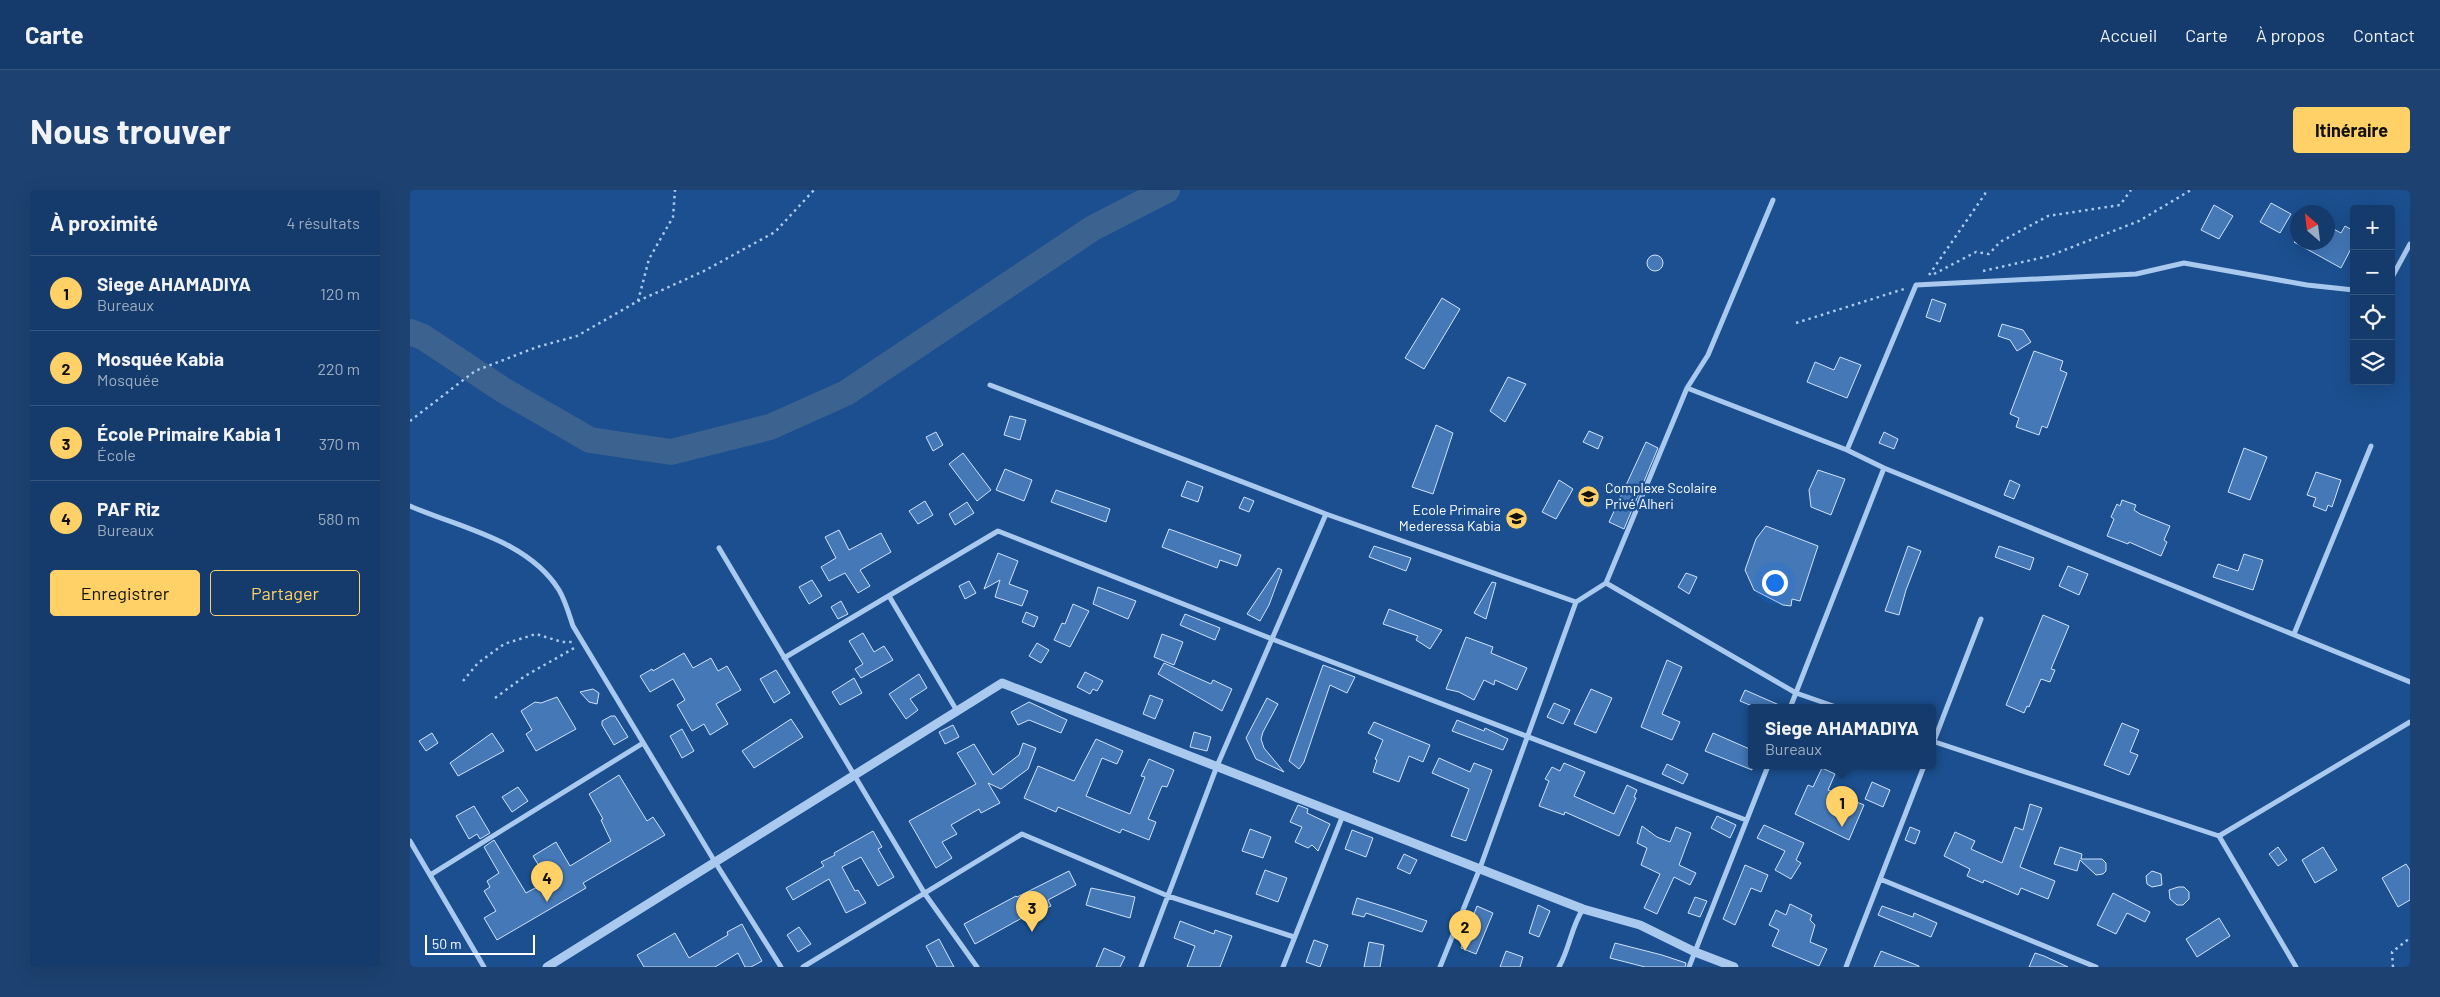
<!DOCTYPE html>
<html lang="fr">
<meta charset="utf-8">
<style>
body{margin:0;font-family:Barlow,sans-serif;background:#1d4271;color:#f1f3f6}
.controls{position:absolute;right:15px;top:15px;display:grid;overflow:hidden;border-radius:5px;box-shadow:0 5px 20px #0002}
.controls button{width:45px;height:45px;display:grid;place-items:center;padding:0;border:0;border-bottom:1px solid #33557e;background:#143b6b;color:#f1f3f6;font:25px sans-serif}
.compass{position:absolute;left:1880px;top:15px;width:45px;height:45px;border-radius:50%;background:#143b6b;box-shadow:0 5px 20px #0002;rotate:332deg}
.scale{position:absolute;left:15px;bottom:12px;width:110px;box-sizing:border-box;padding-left:5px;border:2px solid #fff;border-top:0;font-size:14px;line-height:18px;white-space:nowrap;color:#fff;-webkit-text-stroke:4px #1b4f8f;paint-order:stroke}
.you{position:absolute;left:1364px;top:392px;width:18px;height:18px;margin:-12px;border:4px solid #fff;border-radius:50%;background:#1a73e8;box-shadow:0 0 0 8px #1a73e833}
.badge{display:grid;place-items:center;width:32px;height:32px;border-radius:50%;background:#ffd166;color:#111;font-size:16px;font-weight:700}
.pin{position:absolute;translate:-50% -41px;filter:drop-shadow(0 1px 2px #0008)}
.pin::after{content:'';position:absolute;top:26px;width:18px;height:15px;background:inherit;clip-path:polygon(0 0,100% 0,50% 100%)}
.popup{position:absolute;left:1338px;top:514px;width:188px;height:65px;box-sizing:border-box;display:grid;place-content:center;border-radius:5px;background:#143b6b;filter:drop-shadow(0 1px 4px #0005);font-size:16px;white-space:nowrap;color:#9dadc1}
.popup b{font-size:19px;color:#f1f3f6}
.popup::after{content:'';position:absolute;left:50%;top:100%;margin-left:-10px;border:10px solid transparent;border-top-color:#143b6b}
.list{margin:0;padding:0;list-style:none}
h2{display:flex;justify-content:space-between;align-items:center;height:65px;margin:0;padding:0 20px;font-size:21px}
h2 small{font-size:16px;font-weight:400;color:#9dadc1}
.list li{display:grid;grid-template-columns:32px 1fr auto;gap:15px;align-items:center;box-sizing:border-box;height:75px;padding:0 20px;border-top:1px solid #33557e}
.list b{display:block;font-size:19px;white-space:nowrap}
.list p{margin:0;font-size:16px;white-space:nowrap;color:#9dadc1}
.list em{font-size:16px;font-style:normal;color:#9dadc1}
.actions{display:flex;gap:10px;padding:15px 20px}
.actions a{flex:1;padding:11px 0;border:1px solid #ffd166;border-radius:5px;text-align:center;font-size:18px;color:#ffd166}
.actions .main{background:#ffd166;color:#111}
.icon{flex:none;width:28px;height:28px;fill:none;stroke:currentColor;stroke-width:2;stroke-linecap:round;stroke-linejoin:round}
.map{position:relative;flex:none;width:2000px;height:777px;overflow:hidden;border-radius:5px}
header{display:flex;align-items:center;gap:30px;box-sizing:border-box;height:70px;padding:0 25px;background:#143b6b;border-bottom:1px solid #33557e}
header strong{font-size:24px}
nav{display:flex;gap:28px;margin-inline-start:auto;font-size:18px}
.intro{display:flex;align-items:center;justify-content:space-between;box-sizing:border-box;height:120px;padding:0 30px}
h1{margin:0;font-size:35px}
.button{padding:12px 22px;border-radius:5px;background:#ffd166;color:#111;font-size:18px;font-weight:700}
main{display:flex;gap:30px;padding:0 30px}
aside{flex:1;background:#143b6b;border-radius:5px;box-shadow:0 5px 20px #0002}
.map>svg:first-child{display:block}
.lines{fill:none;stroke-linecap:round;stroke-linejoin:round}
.river{stroke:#3c6290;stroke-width:26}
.building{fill:#4478b7;stroke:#cfe3fa}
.path{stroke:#a9c9ee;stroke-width:2.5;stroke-dasharray:2.5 4;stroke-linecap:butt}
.minor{stroke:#a9c9ee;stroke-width:5}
.tertiary{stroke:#a9c9ee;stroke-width:9}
.labels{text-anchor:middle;stroke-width:5;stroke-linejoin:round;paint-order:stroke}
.poi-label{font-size:14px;fill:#fff;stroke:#1b4f8f;text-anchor:start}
</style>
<header>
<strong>Carte</strong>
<nav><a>Accueil</a><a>Carte</a><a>À propos</a><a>Contact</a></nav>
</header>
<div class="intro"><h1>Nous trouver</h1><a class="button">Itinéraire</a></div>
<main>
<aside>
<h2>À proximité<small>4 résultats</small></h2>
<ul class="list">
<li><span class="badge">1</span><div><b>Siege AHAMADIYA</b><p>Bureaux</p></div><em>120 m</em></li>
<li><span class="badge">2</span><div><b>Mosquée Kabia</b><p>Mosquée</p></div><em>220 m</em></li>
<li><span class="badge">3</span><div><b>École Primaire Kabia 1</b><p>École</p></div><em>370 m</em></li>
<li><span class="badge">4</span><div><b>PAF Riz</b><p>Bureaux</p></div><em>580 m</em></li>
</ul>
<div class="actions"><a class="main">Enregistrer</a><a>Partager</a></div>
</aside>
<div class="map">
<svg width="2000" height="777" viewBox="0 0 2000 777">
<rect width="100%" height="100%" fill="#1b4f8f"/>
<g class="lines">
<path class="river" d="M0,142L13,147L93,200L180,250L261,262L360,237L436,203L683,38L757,0"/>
</g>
<path class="building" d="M1861,13L1881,24L1870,43L1850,32Z
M1804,15L1823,26L1809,49L1791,40Z
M1918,36L1931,43L1935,36L1944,41V53L1931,78L1884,52H1918Z
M1237 73a8 8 0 1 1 16 0a8 8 0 1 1-16 0Z
M1032,108L1050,119L1014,179L995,168Z
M1522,109L1536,114L1530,132L1516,127Z
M1592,134L1613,140L1621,152L1607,161L1600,150L1588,146Z
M1624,161L1653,171L1650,180L1657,183L1637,238L1632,236L1629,245L1606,237L1609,228L1600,224Z
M1430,167L1451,175L1437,208L1397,192L1405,172L1424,180Z
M1098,187L1116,194L1095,232L1080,221Z
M600,226L616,230L610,250L594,245Z
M1026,235L1043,243L1023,304L1002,297Z
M1179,241L1193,247L1188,259L1173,252Z
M526,242L533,255L523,261L516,247Z
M1474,242L1488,249L1484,259L1469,253Z
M1236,252L1248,258L1214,339L1199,332Z
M1834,258L1857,267L1840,310L1818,302Z
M553,263L581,300L567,311L539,274Z
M595,279L622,290L614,311L586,300Z
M1408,280L1435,289L1421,325L1401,317L1399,300Z
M1906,282L1931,290L1922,317L1918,315L1916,321L1903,316L1906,308L1897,305Z
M1149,290L1163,299L1146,329L1132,322Z
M1600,290L1610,295L1604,309L1594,305Z
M777,291L793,297L788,312L771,306Z
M646,300L700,319L696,332L641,312Z
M834,307L844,311L839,322L829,318Z
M1712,310L1726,315L1724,320L1730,324L1760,336L1754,350L1757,352L1751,366L1719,352L1718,354L1697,346L1704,329L1701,327L1707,314L1710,316Z
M515,311L523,325L508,334L499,321Z
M557,312L564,323L545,335L539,324Z
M1356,336L1408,356L1390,411L1382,409L1381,416L1373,415L1344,400L1335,380L1346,349Z
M759,339L831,365L827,376L810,370L807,378L752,357Z
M429,340L439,360L471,343L481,362L450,380L460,396L448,403L435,383L419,391L411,377L426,368L415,347Z
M964,356L1001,368L996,381L959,367Z
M1498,356L1511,361L1496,400L1489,425L1475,421Z
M1589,356L1624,368L1620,380L1585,367Z
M588,363L608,371L599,394L618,401L612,416L585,407L590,390L574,399Z
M1834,364L1853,370L1843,400L1803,387L1808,374L1828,381Z
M1658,376L1678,384L1669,405L1649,396Z
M868,378L872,380L859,415L850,431L837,424Z
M1276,383L1287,387L1279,404L1268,397Z
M402,390L412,406L399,414L389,397Z
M559,391L566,403L555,409L549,396Z
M1082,392L1086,393L1076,429L1064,423Z
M688,397L726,411L718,429L683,414Z
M431,411L438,424L428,429L421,417Z
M663,414L679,421L660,457L644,450L652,433L655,434Z
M979,419L1032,440L1020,459L1006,450L1008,446L973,434Z
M616,422L628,427L624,437L612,432Z
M775,424L810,438L805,450L770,435Z
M1633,425L1659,436L1641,479L1645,480L1640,492L1631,489L1619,517L1617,516L1614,523L1596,515Z
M453,443L464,462L474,456L483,470L451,488L445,479L453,474L439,451Z
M752,444L773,452L764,475L744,467Z
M1056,447L1083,457L1081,463L1117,478L1107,500L1085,490L1084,495L1074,490L1064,510L1049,502L1036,499Z
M627,453L639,460L631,473L619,466Z
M274,463L283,478L301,468L308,481L317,476L331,500L306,514L318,534L300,545L294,534L282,541L267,515L275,510L263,489L240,502L230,486L242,479L243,481Z
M1257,470L1272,477L1252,524L1270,532L1262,550L1231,537Z
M754,473L801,494L803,490L822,499L812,521L748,484Z
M913,475L945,487L937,503L920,495L894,572L889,579L879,571Z
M366,480L380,503L364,513L350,489Z
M675,482L693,491L687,501L683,499L680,504L667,497Z
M509,484L517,498L500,509L508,520L496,529L479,504Z
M444,488L452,503L430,515L422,502Z
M183,499L189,503L187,514L179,512L170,502Z
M1181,499L1202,508L1186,543L1164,534Z
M1335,500L1376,518H1347L1330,511Z
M740,505L753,510L745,529L733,524Z
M147,507L166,539L126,561L116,544L122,540L111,521L125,512L131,513Z
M857,508L868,514L853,542L851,549L854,558L874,582L846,569L836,548Z
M619,512L657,530L651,543L619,530L608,535L601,522Z
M1144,513L1160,520L1153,534L1137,527Z
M201,526H205L218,547L204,555L192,535V531Z
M381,529L393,547L344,578L332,561Z
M1047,530L1074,541L1075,538L1098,549L1093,560L1042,541Z
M964,532L1020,555L1013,572L999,566L989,592L963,582L967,570L965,569L973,550L958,543Z
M1712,533L1729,540L1720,562L1728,565L1719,585L1694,575Z
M543,535L549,547L535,554L529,542Z
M272,539L284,561L272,568L260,546Z
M784,542L801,547L797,561L780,557Z
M22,543L28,553L16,561L9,551Z
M82,543L94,561L48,586L40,573Z
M1303,543L1342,560V580L1295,561Z
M686,549L713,561L707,574L692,568L676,606L720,624L735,587L731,586L739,569L764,580L757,597L752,596L738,629L746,632L739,650L712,639L710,643L648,617L646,622L614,608L628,576L664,591Z
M613,553L626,558L618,579L591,599L578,593L590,613L571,623L569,619L541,635L547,644L532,652L542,668L526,678L499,631L566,594L547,563L564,554L583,585L609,565Z
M1029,568L1060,582L1064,573L1082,580L1056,651L1041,646L1059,599L1022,583Z
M1154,573L1175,582L1164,606L1204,624L1217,595L1227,600L1224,607L1226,608L1209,646L1155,622L1154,625L1129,616L1139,591L1135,589L1142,577L1150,581Z
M1257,574L1278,584L1273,594L1252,584Z
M1412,578L1425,584L1418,600L1454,615L1439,650L1385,624L1398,595L1403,597Z
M209,585L237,631L243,627L255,645L173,693L176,698L87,750L74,728L86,721L74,701L80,697L77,691L89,683L74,657L84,650L116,703L138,691L123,666L146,652L160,676L201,651L191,630L193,629L179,604Z
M1462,592L1480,600L1473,617L1455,609Z
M108,597L118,611L102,622L92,607Z
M1620,614L1632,618L1610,677L1645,691L1638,709L1611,698L1608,705L1574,690L1573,693L1557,686L1560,679L1534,666L1545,642L1565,651L1561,659L1592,673L1605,637L1613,640Z
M888,615L898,619L897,623L920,634L908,661L902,655L898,658L885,652L892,637L880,632Z
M64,616L80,643L70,649L67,644L59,649L46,626Z
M1307,626L1326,635L1320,648L1301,638Z
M1354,635L1394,653L1386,670L1391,673L1381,689L1365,680L1375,661L1347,648Z
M1232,636L1247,647L1260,652L1266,637L1281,643L1269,675L1286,683L1280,695L1264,687L1247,724L1234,718L1250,684L1231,675L1237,658L1227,653Z
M1500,637L1510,641L1505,654L1495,650Z
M840,639L861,647L853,668L832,661Z
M942,640L963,648L956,667L935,659Z
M463,641L472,657L468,659L484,687L468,696L451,667L432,677L445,701L448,700L456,713L436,723L419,689L383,710L376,698L414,676L411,672L425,665L424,663Z
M1650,657L1672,664L1671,669H1692L1696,673V681L1693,684L1686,685L1670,670L1667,681L1644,674Z
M1868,657L1877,670L1868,676L1859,664Z
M1913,657L1927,680L1905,693L1892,670Z
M994,664L1007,670L1000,684L987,678Z
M1996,674L2000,680V710L1988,717L1972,688Z
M1335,675L1358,685L1351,702L1341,698L1325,735L1313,729Z
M855,680L877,688L868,712L846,704Z
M659,681L666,695L638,710L641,716L622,725L621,723L565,754L554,734L606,706L607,707Z
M1742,681L1751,684L1752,695L1742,697L1737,694L1736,686Z
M1768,697H1774L1779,702V709L1773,715H1767L1760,709L1759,700Z
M681,698L725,707L720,728L676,715Z
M1703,703L1740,722L1735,732L1717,723L1706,744L1687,735Z
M1285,707L1297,711L1290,727L1278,723Z
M947,708L985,720L1017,731L1012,742L956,723L954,727L942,724Z
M1380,714L1402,725L1400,730L1405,735L1400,752L1417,759L1409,776L1362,756L1369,740L1359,735L1366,720L1376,725Z
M1128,715L1140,721L1129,747L1119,743Z
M1067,716L1083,723L1066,764L1051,758Z
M1472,716L1503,727L1504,723L1527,733L1521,747L1468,725Z
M1809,728L1820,746L1787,767L1776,749Z
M770,731L804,744L805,740L822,746L810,777H777L785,756L764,748Z
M332,734L352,771L341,777H335L328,763L305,777H234L227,765L265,743L279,768L318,745L317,742Z
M389,737L401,754L388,762L377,745Z
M529,749L544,777H527L516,756Z
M904,750L918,755L910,777L896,772Z
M959,752L974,755L970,777H954Z
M1205,753L1252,765L1276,773L1275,777H1235L1200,768Z
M694,758L715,767L710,777H686Z
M1096,761L1113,767L1110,777H1090Z
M1471,761L1509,776V777H1464Z
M1625,763L1634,766L1658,777H1619Z"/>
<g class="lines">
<path class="path" d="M1573,81L1639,66L1729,31L1781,0
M1524,84L1566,62L1579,64L1590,52L1638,26L1710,15L1721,0
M1519,85L1575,4L1576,0
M228,111L239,69L263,27L265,0
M1386,133L1494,99
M0,231L65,181L127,157L167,146L228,111L294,81L365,42L404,0
M53,491L68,473L94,454L126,444L152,452H162
M85,508L115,486L166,457
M1983,777L1982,762L2000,748"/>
<path class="minor" d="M1981,89L2000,54
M580,195L916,324L1166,412
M1277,198L1437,260L1474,278L2000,492
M1437,260L1506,95L1726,84L1774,73L1897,95L1944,100
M0,316C50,338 118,350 149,400C155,410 159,424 163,436L305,672L371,777
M309,358L515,704L567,777
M1196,393L1386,503L1429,518
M479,406L547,521
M1884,444L1961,256
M374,468L588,341L862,449L1336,630
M1380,518L1474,278
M1522,551L1809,646L1886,777
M1522,556L1571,429
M1809,646L2000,532
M0,651L74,777
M20,685L233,553
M1470,689L1686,777
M393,777L612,644L758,706L884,747
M731,777L807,576L916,324
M873,777L933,625
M1030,777L1070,678L1166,412L1196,393L1277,198L1298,165L1363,10
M1149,777C1160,758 1161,737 1173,719
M1279,777L1358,576
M1436,777L1514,576"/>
<path class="tertiary" d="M137,777L592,493L1173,719L1230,735L1285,762L1324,777"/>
</g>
<defs>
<symbol id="school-disc" viewBox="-11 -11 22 22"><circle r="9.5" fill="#ffd166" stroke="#1b4f8f"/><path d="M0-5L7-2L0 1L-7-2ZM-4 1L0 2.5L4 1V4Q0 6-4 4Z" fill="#111"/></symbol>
</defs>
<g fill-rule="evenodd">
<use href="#school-disc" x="1166" y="294" width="25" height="25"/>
<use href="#school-disc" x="1094" y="316" width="25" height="25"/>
</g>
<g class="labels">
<g class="poi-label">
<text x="1195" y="303">Complexe Scolaire<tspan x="1195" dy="16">Privé Alheri</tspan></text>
<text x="1091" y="325" text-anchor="end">Ecole Primaire<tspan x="1091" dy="16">Mederessa Kabia</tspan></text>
</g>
</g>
</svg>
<div class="controls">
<button>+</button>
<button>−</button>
<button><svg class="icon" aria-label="locate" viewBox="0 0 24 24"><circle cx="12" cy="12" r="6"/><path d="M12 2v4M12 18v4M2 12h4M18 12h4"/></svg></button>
<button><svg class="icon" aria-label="layers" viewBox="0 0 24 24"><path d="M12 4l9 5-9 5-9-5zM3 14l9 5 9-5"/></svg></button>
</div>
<svg class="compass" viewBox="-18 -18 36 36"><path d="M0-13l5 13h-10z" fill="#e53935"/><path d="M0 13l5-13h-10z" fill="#9dadc1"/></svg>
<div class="scale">50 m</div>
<div class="you"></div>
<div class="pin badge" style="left:1432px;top:637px">1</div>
<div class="popup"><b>Siege AHAMADIYA</b>Bureaux</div>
<div class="pin badge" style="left:1055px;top:761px">2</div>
<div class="pin badge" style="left:622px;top:742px">3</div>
<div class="pin badge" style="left:137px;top:712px">4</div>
</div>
</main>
